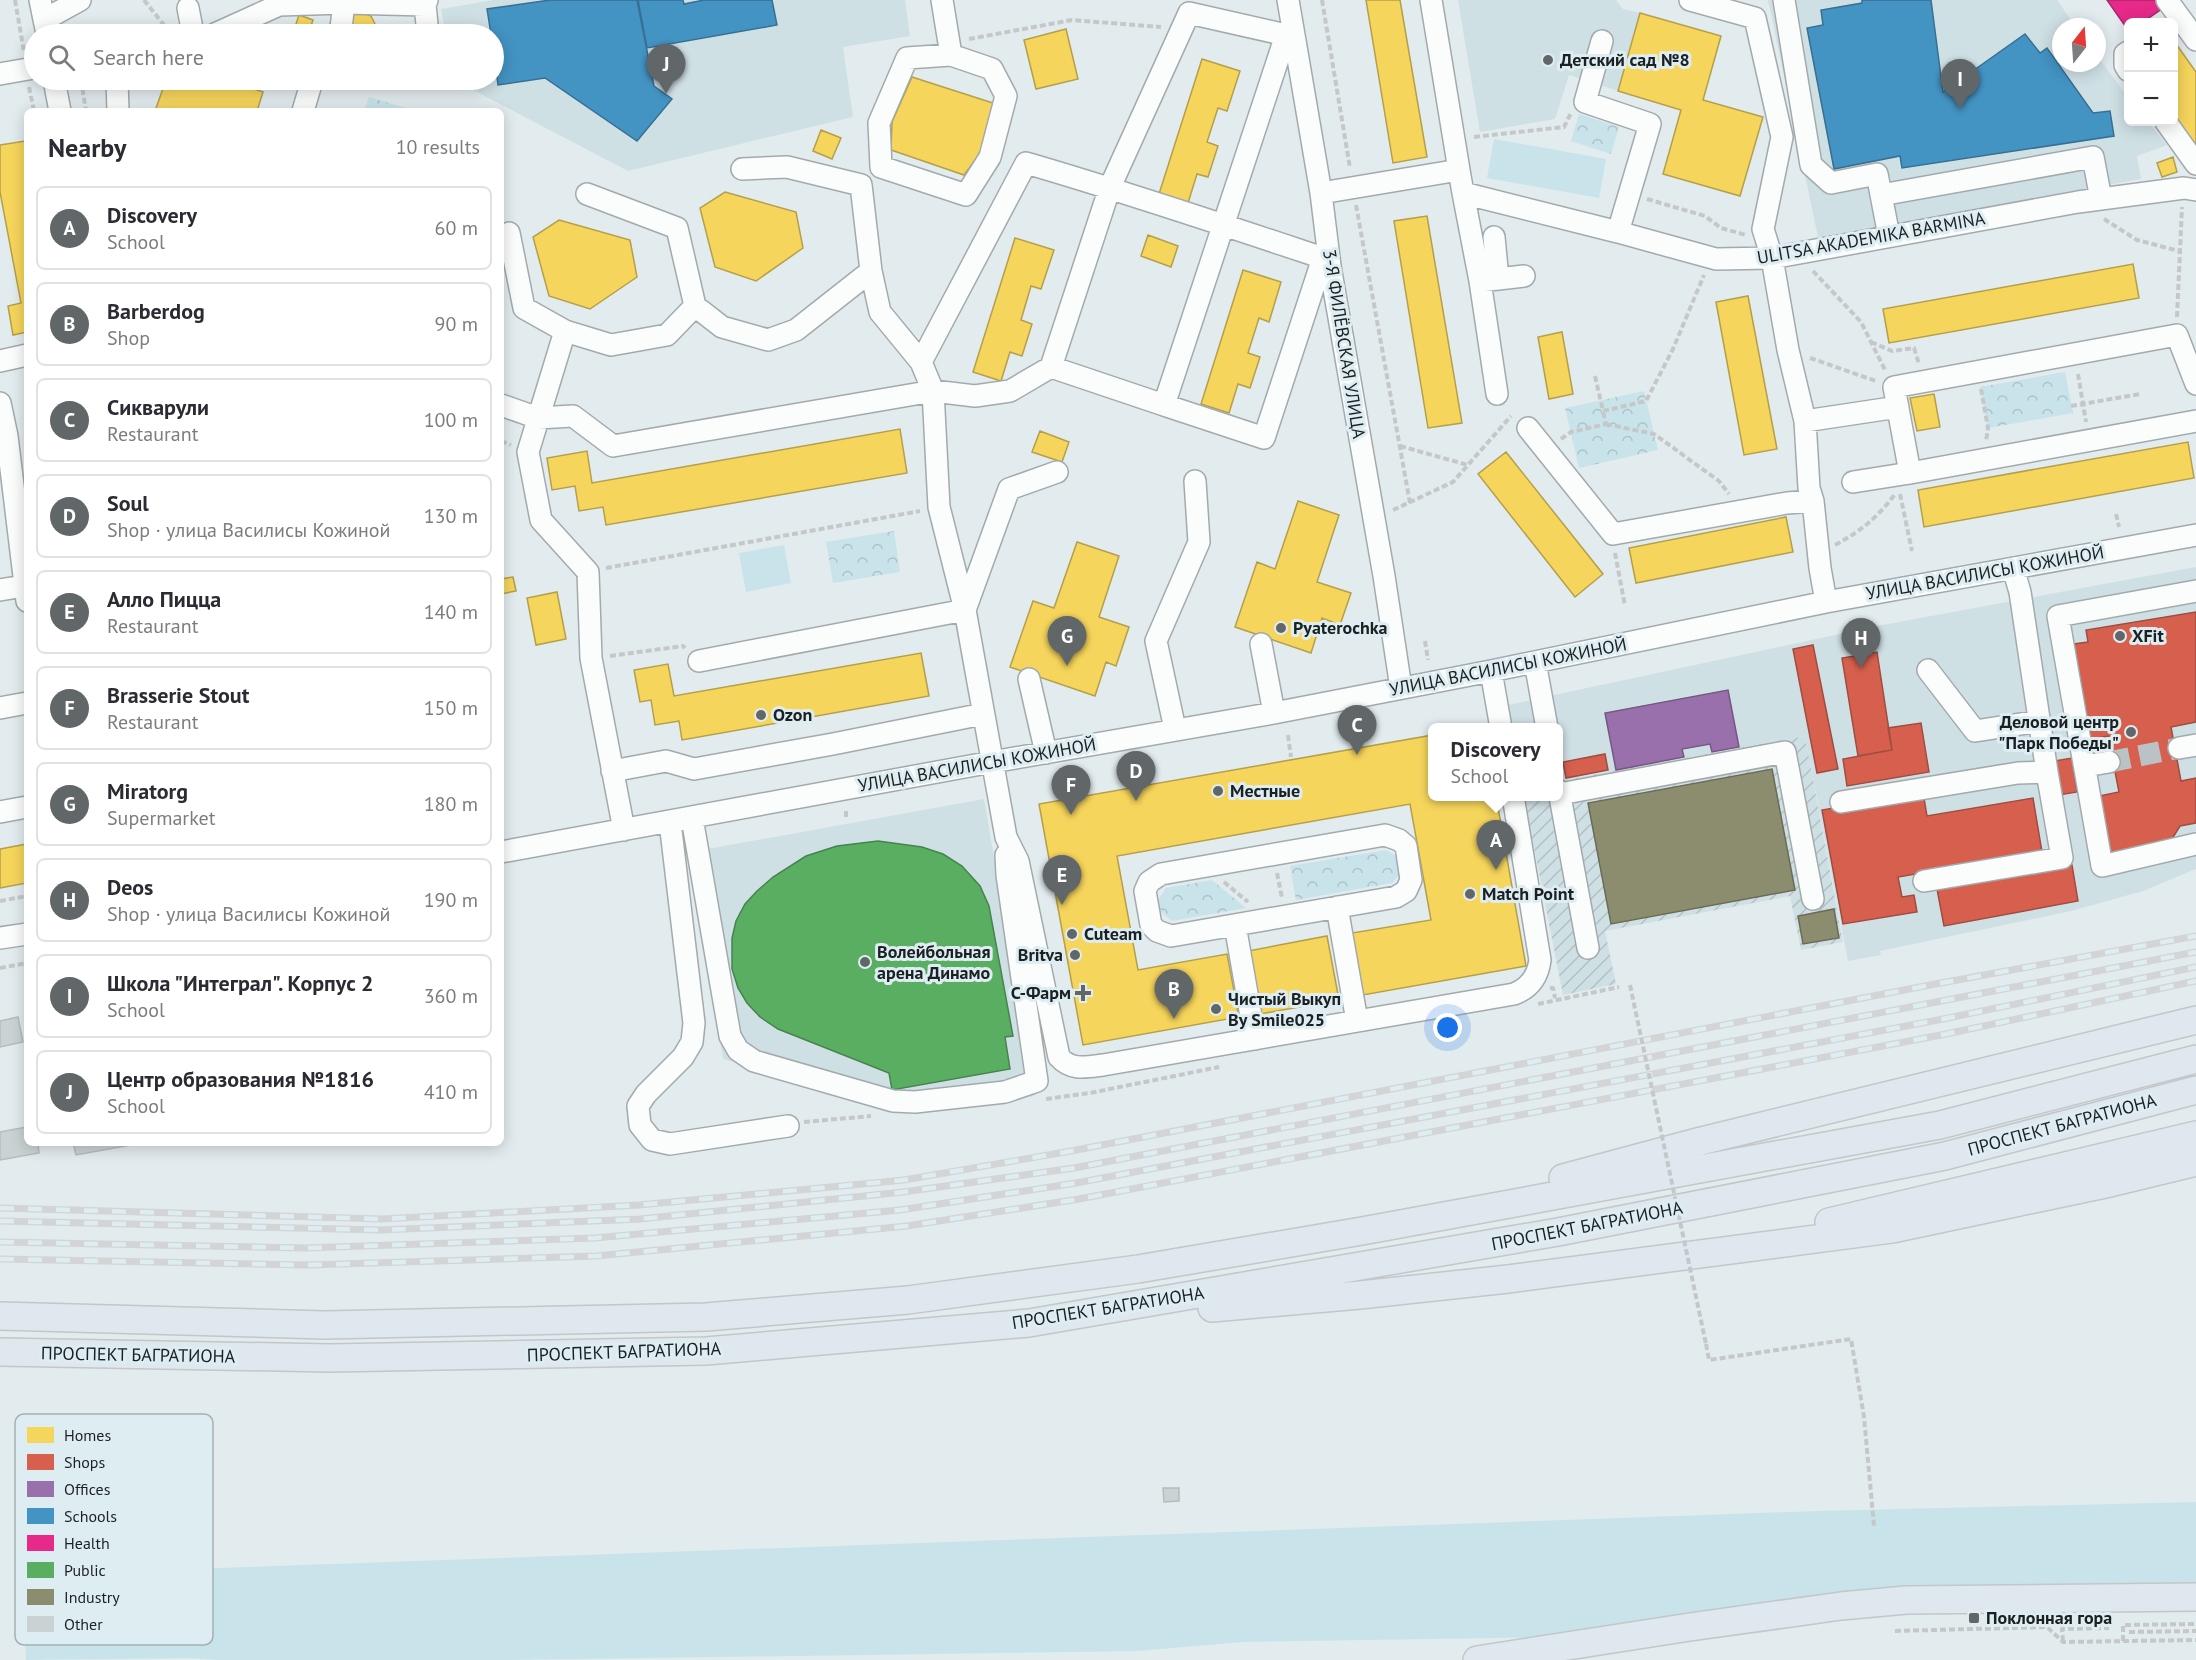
<!DOCTYPE html>
<meta charset="utf-8">
<style>
body{margin:0;font-family:"PT Sans",sans-serif;background:#f7f7f7;color:#2b2b33}
.controls{position:absolute;right:18px;top:18px;display:grid;overflow:hidden;border-radius:9px;box-shadow:0 3px 15px #0003}
.controls button{width:54px;height:54px;display:grid;place-items:center;padding:0;border:0;border-bottom:2px solid #e1e1e2;background:#fff;color:#2b2b33;font:30px sans-serif}
.compass{position:absolute;left:2052px;top:18px;width:54px;height:54px;border-radius:50%;background:#fff;box-shadow:0 3px 15px #0003;rotate:17deg}
.you{position:absolute;left:1448px;top:1028px;width:21px;height:21px;margin:-15px;border:4px solid #fff;border-radius:50%;background:#1a73e8;box-shadow:0 0 0 9px #1a73e833}
.badge{display:grid;place-items:center;width:39px;height:39px;border-radius:50%;background:#616769;color:#fff;font-size:20px;font-weight:700}
.pin{position:absolute;translate:-50% -50px;filter:drop-shadow(0 2px 3px #0008)}
.pin::after{content:'';position:absolute;top:32px;width:21px;height:18px;background:inherit;clip-path:polygon(0 0,100% 0,50% 100%)}
.popup{position:absolute;left:1428px;top:723px;width:135px;height:78px;box-sizing:border-box;display:grid;place-content:center;border-radius:9px;background:#fff;filter:drop-shadow(0 2px 4px #0005);font-size:20px;white-space:nowrap;color:#7c7c81}
.popup b{font-size:22px;color:#2b2b33}
.popup::after{content:'';position:absolute;left:50%;top:100%;margin-left:-12px;border:12px solid transparent;border-top-color:#fff}
.list{margin:0;padding:0;list-style:none}
h2{display:flex;justify-content:space-between;align-items:center;height:78px;margin:0;padding:0 24px;font-size:26px}
h2 small{font-size:20px;font-weight:400;color:#7c7c81}
.list li{display:grid;grid-template-columns:39px 1fr auto;gap:18px;align-items:center;box-sizing:border-box;height:84px;margin:0 12px 12px;padding:0 12px;border:2px solid #e1e1e2;border-radius:9px}
.list b{display:block;font-size:22px;white-space:nowrap}
.list p{margin:0;font-size:20px;white-space:nowrap;color:#7c7c81}
.list em{font-size:20px;font-style:normal;color:#7c7c81}
.icon{flex:none;width:33px;height:33px;fill:none;stroke:currentColor;stroke-width:2;stroke-linecap:round;stroke-linejoin:round}
.map{position:relative;flex:none;width:2196px;height:1660px;overflow:hidden}
.search{position:absolute;background:#fff;box-shadow:0 3px 15px #0003;left:24px;top:24px;width:480px;height:66px;display:flex;align-items:center;gap:15px;box-sizing:border-box;padding:0 21px;border-radius:33px;color:#7c7c81;font-size:22px}
.panel{position:absolute;background:#fff;box-shadow:0 3px 15px #0003;left:24px;top:108px;width:480px;height:1038px;border-radius:9px}
.map>svg:first-child{display:block}
.built{fill:#cfe0e5}
.industrial{fill:url(#industrial-furrows)}
.green{fill:#c9e3eb}
.park{fill:url(#park-crowns)}
.homes{fill:#f6d55c;stroke:#b49f4b;stroke-width:1.5}
.shops{fill:#d6604d;stroke:#9e4d40;stroke-width:1.5}
.offices{fill:#9970ab;stroke:#735882;stroke-width:1.5}
.schools{fill:#4393c3;stroke:#377093;stroke-width:1.5}
.health{fill:#e7298a;stroke:#aa266b;stroke-width:1.5}
.public{fill:#5aae61;stroke:#47834e;stroke-width:1.5}
.industry{fill:#8c8c6e;stroke:#6a6c57;stroke-width:1.5}
.building{fill:#cad2d3;stroke:#b6bdbe;stroke-width:1.5}
.lines{fill:none;stroke-linecap:round;stroke-linejoin:round}
.minor-tunnel{stroke:#bac2c5;stroke-width:21;stroke-dasharray:21 10;stroke-linecap:butt}
.minor-casing{stroke:#a3aaac;stroke-width:24}
.major-casing{stroke:#c3c7c8;stroke-width:30}
.path{stroke:#c5c8c9;stroke-width:4;stroke-dasharray:6 3;stroke-linecap:butt}
.minor{stroke:#fbfcfc;stroke-width:21}
.major{stroke:#dee8ee;stroke-width:27}
.rail-casing{stroke:#d2d4d5;stroke-width:7}
.rail{stroke:#deedf2;stroke-width:4.5;stroke-dasharray:14;stroke-linecap:butt}
.path-bridge{stroke:#c5c8c9;stroke-width:4;stroke-dasharray:6 3;stroke-linecap:butt}
.poi-dot{fill:#616769;stroke:#deedf2;stroke-width:2}
.labels{text-anchor:middle;stroke-width:6;stroke-linejoin:round;paint-order:stroke}
.poi-label{font-size:18px;font-weight:bold;fill:#1b2022;stroke:#deedf2;text-anchor:start}
.street-label{font-size:18px;fill:#1b2022;stroke:#deedf2}
.key{fill:#deedf2;stroke:#a4b0b4;stroke-width:1.5}
.key-label{font-size:16px;fill:#1b2022}
</style>
<div class="map">
<svg width="2196" height="1660" viewBox="0 0 2196 1660">
<defs>
<pattern id="industrial-furrows" width="10" height="10" patternUnits="userSpaceOnUse" patternTransform="scale(1.5)"><rect width="10" height="10" fill="#cfe0e5"/><path d="M-1 1l2-2M0 10L10 0M9 11l2-2" fill="none" stroke="#b1c0c4"/></pattern>
<pattern id="park-crowns" width="20" height="18" patternUnits="userSpaceOnUse" patternTransform="scale(1.5)"><rect width="20" height="18" fill="#c9e3eb"/><path d="M2 6a3 3 0 1 1 6 0M12 15a3 3 0 1 1 6 0" fill="none" stroke="#acc2c9"/></pattern>
</defs>
<rect width="100%" height="100%" fill="#e2ebee"/>
<path class="built" d="M493,0H905L910,36L843,47L853,117L628,171L454,80H494V34H446L441,9Z
M1458,0H1616L1623,9L1640,13L1618,91L1569,75L1555,119L1480,132Z
M1768,0H2057L2076,27H2061V63H2097V56L2128,97V122H2148L2167,145L2137,156L2141,179L1818,237Z
M2196,567V869L2143,891L2071,911L1880,951L1881,955L1848,961L1805,736L1559,781V728L1512,727L1508,705L1872,627Z
M984,799L1035,1096L988,1104L836,1090L723,1059L691,852Z"/>
<path class="industrial" d="M1805,736L1843,942L1801,950L1790,896L1605,931L1616,984L1563,995L1524,797L1559,796V781Z"/>
<path class="green" d="M1494,139L1606,159L1599,198L1487,178Z
M784,545L791,583L746,592L739,553Z
M2196,1502V1583L2018,1587L1559,1637L1243,1642L1136,1651L510,1660H217L191,1658L26,1660L23,1575L1818,1511Z"/>
<path class="park" d="M369,97L416,111H364Z
M1579,114L1619,127L1611,154L1571,141Z
M2065,372L2073,413L1988,428L1980,387Z
M1644,391L1658,450L1579,468L1565,408Z
M894,531L900,572L833,583L826,542Z
M1386,850L1399,858L1401,873L1392,883L1296,900L1290,866Z
M1212,880L1246,908L1172,921L1161,912L1158,900L1166,888Z"/>
<path class="homes" d="M1366,0H1400L1427,157L1393,163Z
M353,9L371,16L380,34H327L330,24L348,30Z
M1640,13L1721,36L1703,100L1763,117L1740,196L1663,174L1681,110L1618,91Z
M299,15L313,20L309,32L295,27Z
M1066,29L1078,79L1036,89L1024,40Z
M2174,41L2196,72V146L2174,115Z
M1202,59L1240,71L1227,111L1218,108L1207,142L1218,146L1208,177L1197,174L1188,203L1159,194Z
M912,77L996,104L982,151L964,175L891,150L892,122Z
M166,80H226L263,92L257,111H155Z
M821,130L841,138L832,159L813,151Z
M25,141L27,151V332L13,335L8,306L21,303L0,192V145Z
M2173,157L2177,172L2162,177L2157,163Z
M725,192L796,212L803,248L756,281L715,267L700,208Z
M1427,216L1462,423L1428,428L1394,221Z
M559,220L630,240L637,277L590,309L549,296L533,237Z
M1148,235L1178,246L1171,267L1141,256Z
M1015,238L1054,250L1041,289L1031,286L1021,320L1032,324L1022,356L1010,352L1001,381L973,372Z
M2133,264L2139,298L1889,343L1883,309Z
M1243,270L1281,282L1269,322L1259,318L1248,353L1260,357L1250,388L1238,384L1229,413L1201,404Z
M1748,296L1777,449L1744,455L1716,302Z
M1562,332L1573,394L1549,399L1538,337Z
M1934,394L1940,427L1917,431L1910,398Z
M900,429L907,473L606,525L603,507L579,511L575,486L552,490L547,458L587,451L592,483Z
M1040,431L1069,442L1062,462L1032,452Z
M2188,442L2194,478L1924,527L1918,490Z
M1506,452L1603,574L1575,597L1478,474Z
M1298,501L1339,515L1317,582L1351,593L1340,625L1322,618L1311,653L1235,627L1257,562L1275,569Z
M1786,517L1793,552L1636,583L1629,548Z
M1077,542L1119,556L1099,617L1129,627L1116,666L1106,662L1095,696L1010,667L1033,601L1054,608Z
M513,577L516,591L501,594V579Z
M557,592L566,639L536,645L527,598Z
M921,653L929,696L682,740L679,721L655,725L651,700L640,702L634,670L668,664L674,696Z
M1433,735V796H1496L1526,966L1363,995L1352,933L1431,920L1410,804L1117,856L1138,970L1227,954L1239,1017L1083,1045L1039,804Z
M27,844V883L0,888V849Z
M1327,936L1339,1000L1260,1014L1248,951Z"/>
<path class="shops" d="M2196,612V722L2171,727L2181,781L2196,778V823L2180,826L2170,842L2111,854L2099,796L2119,792L2108,736L2091,739L2074,644L2088,642L2086,630Z
M1813,645L1838,769L1817,773L1793,649Z
M1877,652L1892,750L1858,756L1842,658Z
M1921,723L1929,772L1847,786L1843,759L1892,750L1888,728Z
M1605,754L1608,770L1566,778L1563,762Z
M2072,758L2077,792L2059,795L2054,761Z
M1923,792L1927,816L2033,798L2042,852L1898,877L1902,897L1914,895L1917,912L1843,924L1822,810Z
M2072,865L2078,901L1944,926L1937,889Z"/>
<path class="offices" d="M1728,690L1739,747L1712,752L1710,744L1682,749L1684,757L1616,770L1605,713Z"/>
<path class="schools" d="M550,0H637L654,86L672,99L637,141L545,78L498,85L494,54V34H491L487,9Z
M638,0H683L684,4L704,0H772L777,25L647,48Z
M1862,0H1931L1943,92L2025,34L2040,53L2047,48L2093,113L2110,111L2114,136L1902,168L1900,156L1834,169L1807,28L1823,25L1821,10L1862,3Z"/>
<path class="health" d="M2107,0H2161L2166,6L2143,22H2128V30Z"/>
<path class="public" d="M878,841L922,847L943,854L962,866L980,886L989,906L1013,1036L1005,1037L1010,1069L892,1090L889,1073L778,1029L760,1017L747,1003L738,988L732,969V938L736,921L745,904L757,891L773,877L806,856L837,846Z"/>
<path class="industry" d="M1772,769L1795,890L1611,924L1588,803Z
M1834,909L1839,938L1803,944L1798,916Z"/>
<path class="building" d="M18,1017L23,1042L0,1047V1021Z
M27,1127V1143H38L39,1153L0,1160V1132Z
M73,1143H142L76,1155Z
M1163,1488H1179V1501L1164,1502Z"/>
<g class="lines">
<path class="minor-tunnel" d="M2109,762L2179,748"/>
<defs>
<path id="minor" d="M40,0L47,34
M942,0L951,55
M1288,0L1321,193L1330,266L1384,576L1401,688
M1431,0L1459,170
M1690,0L1755,18L1782,137L1763,229L1772,258L1788,350L1805,421L1809,488L1813,501L1820,568L1826,602
M1784,0L1811,165L1831,183L1877,174L1889,236
M2167,0L2196,40
M425,5L428,34
M188,8L193,34
M44,20L80,0
M341,28L344,3
M215,34L279,5L344,3L425,5L427,0
M1602,41L1585,102L1650,124L1618,232
M2128,52L2125,54V65L2128,70
M951,55L992,69L1006,96L990,157L966,195L881,167L879,123L907,58Z
M0,74L34,68
M54,80L60,111
M117,80L118,111
M303,111L311,84L308,80
M2166,122L2196,164
M1321,193L1459,170L1463,193L1618,232L1716,259L1772,258L2078,202L2184,188L2196,190
M1463,193L1480,281L1497,394
M587,194L677,228L695,306
M1881,195L2093,157L2101,199
M509,233L524,308L565,331L611,345L667,335L695,306L722,327L768,340L796,330L871,271L861,185L787,167L742,169
M1330,266L1323,258C1224,225 1126,192 1026,163L921,362L933,391L939,507L965,610L1006,837L1018,861L1059,1057C1071,1071 1087,1067 1103,1065L1514,994C1530,988 1538,976 1540,960L1513,796
M871,271L880,312L921,362
M1498,279L1524,276
M1480,281L1498,279L1494,237
M565,331L528,452L541,520L588,572L591,658L624,830
M0,361L27,355
M1051,367L1164,405L1286,35
M2196,384L2177,335L1894,387L1910,473L2196,421
M0,403L7,436L27,601
M501,405L538,418L573,416L613,446L933,391L975,396L1010,391L1051,367L1110,187L1189,13L1286,35L1293,29
M1164,405L1264,438L1323,258
M1805,421L1898,407
M1528,428L1613,534L1787,503L1813,501
M1853,482L1910,473
M0,590L24,586
M2196,591L2058,616L2102,866L2196,844
M1261,644L1274,713
M699,661L965,610L1009,489L1057,472
M1535,662L1547,728
M1928,670L1975,731L2039,721
M1491,671L1501,728
M1029,679L1046,753
M0,708L27,703
M1175,729L1156,641L1199,542L1195,481
M2179,748L2196,745
M2085,766L2109,762
M612,771L666,761L694,769L833,744L983,714
M1559,791L1588,948
M1560,794L1785,752L1813,899
M1841,802L2018,773L2047,772L2020,592L2013,568
M0,812L27,807
M692,818L730,1036L738,1050L754,1061L893,1101L915,1102L1005,1092L1037,1081L1007,875L1006,855
M670,822L694,1023L692,1042L683,1057L646,1094L638,1106L640,1125L652,1140L670,1144L788,1126
M1385,835L1399,840L1406,846L1411,880L1406,891L1396,897L1171,936L1157,931L1151,925L1145,891L1149,882L1161,874Z
M501,852L992,762L1274,713L1491,671L1826,602L2196,535
M1924,881L2062,858L2047,772
M1337,907L1357,1021
M1235,925L1255,1039
M0,938L27,934"/>
<path id="major" d="M1563,1178L1701,1141L2196,1020
M1829,1222L2196,1135
M1212,1308L1360,1295L1508,1279L1892,1229L2110,1183L2196,1162
M0,1316L325,1325L706,1317L908,1300L1138,1269L1362,1231L1940,1125L2196,1059
M0,1352L330,1358L706,1351L1029,1323L1558,1232L1945,1156L2196,1090
M1477,1660L1690,1627L1841,1606L1906,1600L2196,1597"/>
</defs>
<use href="#minor" class="minor-casing"/>
<use href="#major" class="major-casing"/>
<path class="path" d="M15,0L24,52
M144,0L171,34
M1322,0L1350,168
M969,39L1072,20L1161,27
M81,80L86,111
M29,87L34,111
M1474,137L1564,127L1571,113
M1647,199L1705,216L1721,228L1746,235
M1356,205L1410,503
M2104,219L2137,240L2179,251
M1813,271L1861,322L1885,370
M2177,317L2182,207
M1871,342L1892,351L1914,348L1919,364
M1810,358L1876,381
M2078,374L2086,422
M1595,376L1603,411L1646,401L1673,349L1704,275
M1981,389L1988,428L1986,441
M2071,406L2140,394
M1606,424L1654,434L1719,481L1729,494
M1561,439L1571,432L1606,424L1603,411
M501,441L511,445
M1400,446L1468,465
M1900,494L1912,551
M1393,510L1453,482L1511,416
M2116,514L2119,527
M1835,545C1861,531 1878,517 1895,494
M1615,553L1625,606
M606,568L920,511
M1853,623L1860,655
M1425,641L1428,660
M610,656L683,646L685,648
M1288,735L1291,757
M846,811V817
M1277,873L1282,898
M1224,882L1248,902
M0,901L27,896
M0,968L27,963
M1550,988H1553L1555,998
M1538,1004L1619,987
M1046,1099L1090,1093L1219,1067
M804,1122L871,1116
M1706,1344L1709,1360L1851,1339L1864,1417L1874,1526
M1895,1631L2047,1627L2063,1642L2196,1640
M2129,1632L2196,1631
M2063,1641L2062,1629L2109,1628
M2123,1641V1625L2196,1624"/>
<use href="#minor" class="minor"/>
<use href="#major" class="major"/>
<defs>
<path id="rail" d="M0,1208L382,1219L639,1205L904,1180L1071,1151L1930,985L2196,936
M0,1221L381,1230L640,1219L903,1192L1074,1168L2196,952
M0,1242L305,1248L595,1238L900,1210L1076,1183L1943,1019L2196,967
M0,1259L308,1265L596,1256L907,1226L1079,1199L1946,1034L2196,981"/>
</defs>
<use href="#rail" class="rail-casing"/>
<use href="#rail" class="rail"/>
<path class="path-bridge" d="M1630,985L1706,1344"/>
</g>
<g class="poi-dot">
<circle cx="1548" cy="60" r="6"/>
<circle cx="1281" cy="628" r="6"/>
<circle cx="2120" cy="636" r="6"/>
<circle cx="761" cy="715" r="6"/>
<circle cx="2131" cy="732" r="6"/>
<circle cx="1218" cy="791" r="6"/>
<circle cx="1470" cy="894" r="6"/>
<circle cx="1072" cy="934" r="6"/>
<circle cx="1075" cy="955" r="6"/>
<circle cx="865" cy="962" r="6"/>
<path d="M1080 984h6v6h6v6h-6v6h-6v-6h-6v-6h6z"/>
<circle cx="1216" cy="1009" r="6"/>
<rect x="1968" y="1612" width="12" height="12" rx="3"/>
</g>
<g class="labels">
<g class="poi-label">
<text x="1560" y="66">Детский сад №8</text>
<text x="1293" y="634">Pyaterochka</text>
<text x="2132" y="642">XFit</text>
<text x="773" y="721">Ozon</text>
<text x="2119" y="728" text-anchor="end">Деловой центр<tspan x="2119" dy="21">"Парк Победы"</tspan></text>
<text x="1230" y="797">Местные</text>
<text x="1482" y="900">Match Point</text>
<text x="1084" y="940">Cuteam</text>
<text x="877" y="958">Волейбольная<tspan x="877" dy="21">арена Динамо</tspan></text>
<text x="1063" y="961" text-anchor="end">Britva</text>
<text x="1071" y="999" text-anchor="end">C-Фарм</text>
<text x="1228" y="1005">Чистый Выкуп<tspan x="1228" dy="21">By Smile025</tspan></text>
<text x="1986" y="1624">Поклонная гора</text>
</g>
<g class="street-label">
<text transform="translate(1871 238) rotate(-10)" y="6">ULITSA AKADEMIKA BARMINA</text>
<text transform="translate(1344 344) rotate(81)" y="6">3-Я ФИЛЁВСКАЯ УЛИЦА</text>
<text transform="translate(1985 573) rotate(-10)" y="6">УЛИЦА ВАСИЛИСЫ КОЖИНОЙ</text>
<text transform="translate(1508 667) rotate(-11)" y="6">УЛИЦА ВАСИЛИСЫ КОЖИНОЙ</text>
<text transform="translate(977 765) rotate(-10)" y="6">УЛИЦА ВАСИЛИСЫ КОЖИНОЙ</text>
<text transform="translate(2062 1125) rotate(-15)" y="6">ПРОСПЕКТ БАГРАТИОНА</text>
<text transform="translate(1587 1226) rotate(-11)" y="6">ПРОСПЕКТ БАГРАТИОНА</text>
<text transform="translate(1108 1308) rotate(-9)" y="6">ПРОСПЕКТ БАГРАТИОНА</text>
<text transform="translate(624 1352) rotate(-2)" y="6">ПРОСПЕКТ БАГРАТИОНА</text>
<text transform="translate(138 1355) rotate(1)" y="6">ПРОСПЕКТ БАГРАТИОНА</text>
</g>
</g>
<rect x="15" y="1414" width="198" height="231" rx="9" class="key"/>
<rect x="27" y="1427" width="27" height="16" fill="#f6d55c"/>
<rect x="27" y="1454" width="27" height="16" fill="#d6604d"/>
<rect x="27" y="1481" width="27" height="16" fill="#9970ab"/>
<rect x="27" y="1508" width="27" height="16" fill="#4393c3"/>
<rect x="27" y="1535" width="27" height="16" fill="#e7298a"/>
<rect x="27" y="1562" width="27" height="16" fill="#5aae61"/>
<rect x="27" y="1589" width="27" height="16" fill="#8c8c6e"/>
<rect x="27" y="1616" width="27" height="16" fill="#cad2d3"/>
<g class="key-label">
<text x="64" y="1441">Homes</text>
<text x="64" y="1468">Shops</text>
<text x="64" y="1495">Offices</text>
<text x="64" y="1522">Schools</text>
<text x="64" y="1549">Health</text>
<text x="64" y="1576">Public</text>
<text x="64" y="1603">Industry</text>
<text x="64" y="1630">Other</text>
</g>
</svg>
<div class="controls">
<button>+</button>
<button>−</button>
</div>
<svg class="compass" viewBox="-18 -18 36 36"><path d="M0-13l5 13h-10z" fill="#e53935"/><path d="M0 13l5-13h-10z" fill="#7c7c81"/></svg>
<div class="you"></div>
<div class="pin badge" style="left:1496px;top:870px">A</div>
<div class="popup"><b>Discovery</b>School</div>
<div class="pin badge" style="left:1174px;top:1019px">B</div>
<div class="pin badge" style="left:1357px;top:755px">C</div>
<div class="pin badge" style="left:1136px;top:801px">D</div>
<div class="pin badge" style="left:1062px;top:905px">E</div>
<div class="pin badge" style="left:1071px;top:815px">F</div>
<div class="pin badge" style="left:1067px;top:666px">G</div>
<div class="pin badge" style="left:1861px;top:668px">H</div>
<div class="pin badge" style="left:1960px;top:109px">I</div>
<div class="pin badge" style="left:666px;top:94px">J</div>
<div class="search"><svg class="icon" aria-label="search" viewBox="0 0 24 24"><circle cx="10" cy="10" r="6"/><path d="M15 15l6 6"/></svg>Search here</div>
<section class="panel">
<h2>Nearby<small>10 results</small></h2>
<ul class="list">
<li><span class="badge">A</span><div><b>Discovery</b><p>School</p></div><em>60 m</em></li>
<li><span class="badge">B</span><div><b>Barberdog</b><p>Shop</p></div><em>90 m</em></li>
<li><span class="badge">C</span><div><b>Сикварули</b><p>Restaurant</p></div><em>100 m</em></li>
<li><span class="badge">D</span><div><b>Soul</b><p>Shop · улица Василисы Кожиной</p></div><em>130 m</em></li>
<li><span class="badge">E</span><div><b>Алло Пицца</b><p>Restaurant</p></div><em>140 m</em></li>
<li><span class="badge">F</span><div><b>Brasserie Stout</b><p>Restaurant</p></div><em>150 m</em></li>
<li><span class="badge">G</span><div><b>Miratorg</b><p>Supermarket</p></div><em>180 m</em></li>
<li><span class="badge">H</span><div><b>Deos</b><p>Shop · улица Василисы Кожиной</p></div><em>190 m</em></li>
<li><span class="badge">I</span><div><b>Школа &quot;Интеграл&quot;. Корпус 2</b><p>School</p></div><em>360 m</em></li>
<li><span class="badge">J</span><div><b>Центр образования №1816</b><p>School</p></div><em>410 m</em></li>
</ul>
</section>
</div>
